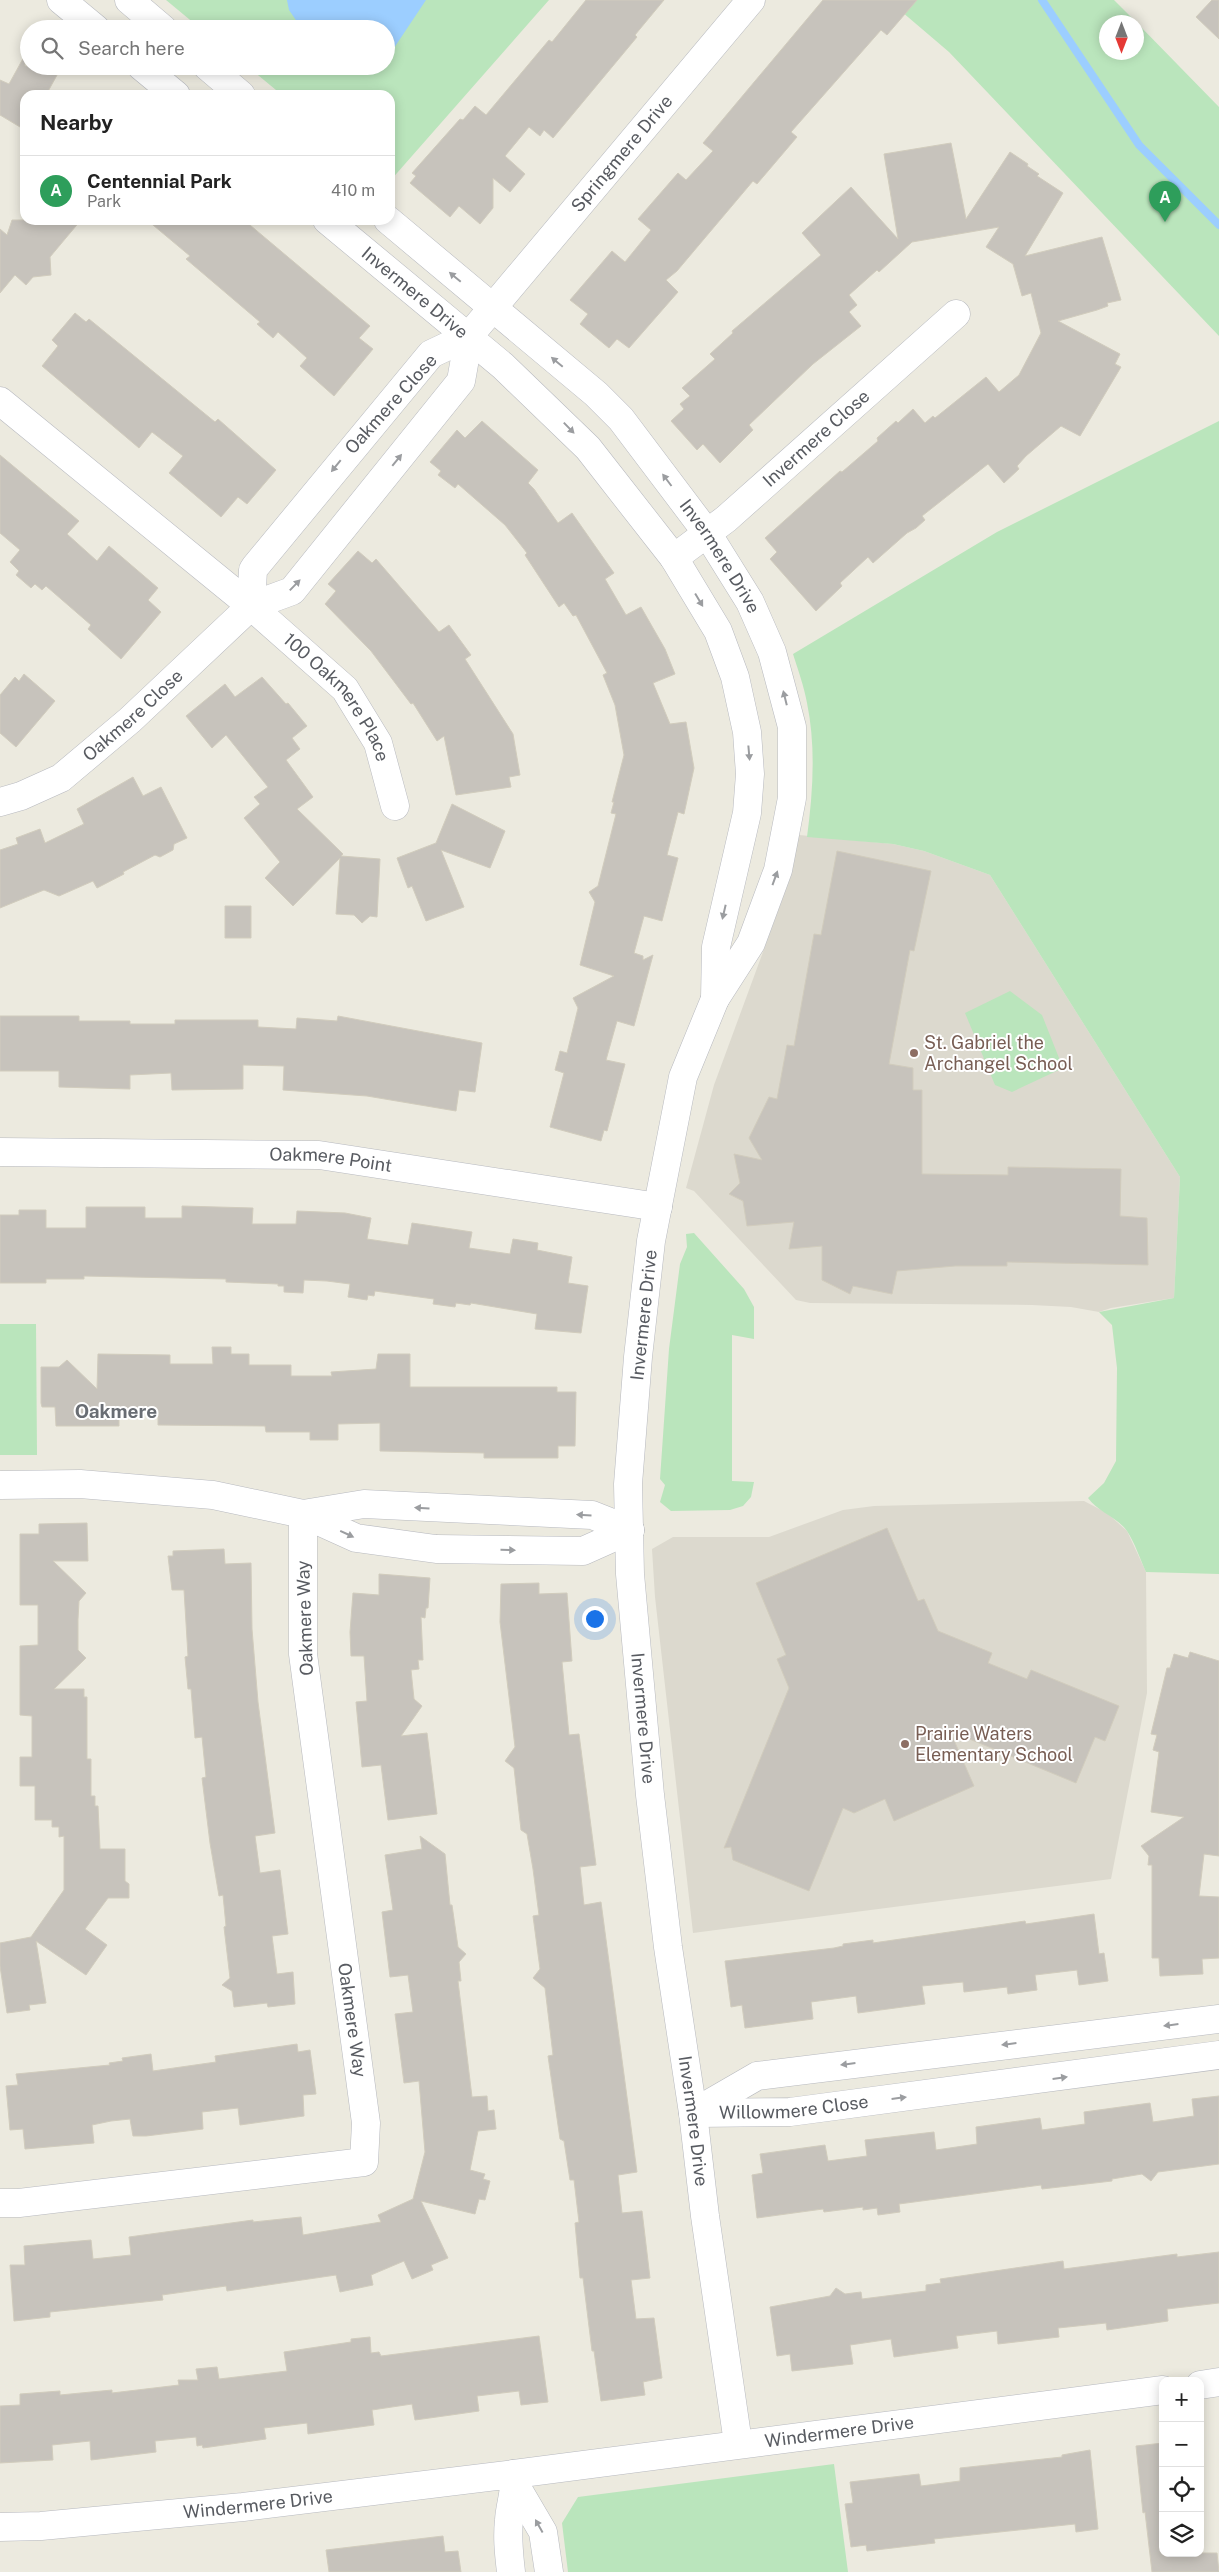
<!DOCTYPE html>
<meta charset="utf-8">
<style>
body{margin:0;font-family:"Public Sans",sans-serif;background:#f6f6f6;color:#222}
.controls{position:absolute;right:15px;bottom:15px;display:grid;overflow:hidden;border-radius:10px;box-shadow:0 2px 12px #0003}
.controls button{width:45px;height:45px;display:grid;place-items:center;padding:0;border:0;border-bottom:1px solid #e0e0e0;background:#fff;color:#222;font:25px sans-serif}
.compass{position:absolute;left:1099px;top:15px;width:45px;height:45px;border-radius:50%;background:#fff;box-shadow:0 2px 12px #0003;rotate:180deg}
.you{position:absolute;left:594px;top:1618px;width:18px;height:18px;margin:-12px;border:4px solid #fff;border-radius:50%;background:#1a73e8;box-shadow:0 0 0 8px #1a73e833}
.badge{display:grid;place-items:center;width:32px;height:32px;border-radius:50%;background:#7c3aed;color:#fff;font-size:16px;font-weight:700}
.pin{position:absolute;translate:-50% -41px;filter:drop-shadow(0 1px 2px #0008)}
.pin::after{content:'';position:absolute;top:26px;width:18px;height:15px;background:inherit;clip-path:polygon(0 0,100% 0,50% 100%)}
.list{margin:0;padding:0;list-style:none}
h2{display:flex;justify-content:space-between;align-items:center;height:65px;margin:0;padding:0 20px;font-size:21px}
h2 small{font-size:16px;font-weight:400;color:#767676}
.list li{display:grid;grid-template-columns:32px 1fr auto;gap:15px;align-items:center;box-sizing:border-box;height:70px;padding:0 20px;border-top:1px solid #e0e0e0}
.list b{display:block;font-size:19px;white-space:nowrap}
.list p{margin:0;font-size:16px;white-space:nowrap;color:#767676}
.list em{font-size:16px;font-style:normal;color:#767676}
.icon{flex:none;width:28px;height:28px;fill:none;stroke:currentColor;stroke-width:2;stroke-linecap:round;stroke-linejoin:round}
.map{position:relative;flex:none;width:1219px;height:2572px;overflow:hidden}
.search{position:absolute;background:#fff;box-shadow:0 2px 12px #0003;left:20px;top:20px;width:375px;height:55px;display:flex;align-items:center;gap:12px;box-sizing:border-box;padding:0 18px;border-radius:28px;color:#767676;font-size:19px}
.panel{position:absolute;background:#fff;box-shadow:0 2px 12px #0003;left:20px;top:90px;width:375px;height:135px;border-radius:15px}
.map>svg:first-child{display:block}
.education{fill:#dcd9ce}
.green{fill:#bae5bc}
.water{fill:#9cceff}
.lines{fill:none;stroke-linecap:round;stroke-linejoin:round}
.stream{stroke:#9cceff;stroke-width:8}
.building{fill:#c7c3bc;stroke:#d1ccbd}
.minor-casing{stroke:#b7b9bf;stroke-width:29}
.minor{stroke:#fff;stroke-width:28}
.oneway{fill:#9b9da0}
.education-dot{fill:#8d6e63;stroke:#fff;stroke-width:2}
.labels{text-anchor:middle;stroke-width:4;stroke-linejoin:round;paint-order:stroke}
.street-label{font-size:18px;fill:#585b61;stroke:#fff}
.education-label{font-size:18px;fill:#785e54;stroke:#fff;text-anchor:start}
.neighbourhood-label{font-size:19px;font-weight:bold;fill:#696d73;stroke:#fff}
</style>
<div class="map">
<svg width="1219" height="2572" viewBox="0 0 1219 2572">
<rect width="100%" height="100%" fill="#eceadf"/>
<path class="education" d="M799,835L893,844L924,851L990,875L1180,1177L1174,1298L1111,1308L1099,1312L1071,1307L1032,1305L810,1303L796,1300L694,1191L686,1188L714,1085L791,876Z
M1084,1501L1107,1513L1127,1531L1146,1572L1147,1693L1111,1879L693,1933L655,1597L652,1549L673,1537H769L843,1510L874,1506Z"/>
<path class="green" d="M166,0H549L390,181V95H282L247,66H386V29H201Z
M888,0H1114L1136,22H1106V52H1136L1137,23L1219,107V336L949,52Z
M1219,421V1574L1146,1572C1140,1559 1135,1543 1127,1531C1117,1517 1098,1512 1088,1498L1104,1483L1116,1461L1117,1368L1112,1325L1099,1312L1174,1298L1180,1177L990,875L924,851L893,844L807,837C813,793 816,746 807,703C804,686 798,670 793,654L997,532Z
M1010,991L1042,1015L1063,1068L1012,1092L995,1085L965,1013Z
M694,1233L744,1289L754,1307V1339L732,1335V1481L754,1482L751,1497L743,1506L730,1510L671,1511L660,1502L665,1485L660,1479L669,1349L680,1264L687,1247L686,1234Z
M0,1324H36L37,1455H0Z
M834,2464L848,2572H568L562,2523L578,2497Z"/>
<path class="water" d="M287,0H426L394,48L386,51V29H302L289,10Z"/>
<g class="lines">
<path class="stream" d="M1042,0L1139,145L1219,225"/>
</g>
<path class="building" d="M586,0H664L635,35L637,37L553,138L544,130L540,136L529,127L505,156L525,174L510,192L493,178V208L480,224L459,206L450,217L410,183L416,176L412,173L460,119L463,120L475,106L486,115L549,40L552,42Z
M823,0H917L887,35L881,30L791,132L797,137L757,184L753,181L677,271L666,280L678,292L629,348L617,339L609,348L580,324L588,314L570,300L612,251L625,262L651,230L638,219L678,173L686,180L713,151L703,143Z
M1212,0H1219V39L1196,17Z
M25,55V66H62L46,95H25V130L0,115V80L9,84Z
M951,143L966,219L1010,152L1028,164L1027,166L1039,174L1037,176L1063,193L1025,256L1102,237L1121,300L1107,303L1108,306L1097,310L1058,321L1120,354L1115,364L1121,367L1080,436L1061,426L1026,456L1017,466L1019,469L1004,483L988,464L922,516L925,520L916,528L907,533L873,563L868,557L840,583L842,586L816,611L770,559L777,552L765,538L840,471L842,472L878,441L877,438L896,421L898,423L913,409L925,423L933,416L935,418L986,377L999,392L1019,375L1041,333L1031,293L1022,296L1013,264L986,247L999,227L912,242L879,272L877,270L849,295L857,305L849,312L861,326L813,364L749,425L753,430L720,463L703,444L697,450L671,421L684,409L680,404L690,396L682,388L715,359L710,354L733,333L732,331L821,255L802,233L851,187L898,239L884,154Z
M12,220H81L50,257L51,275L33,277L26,285L15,275L0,293V229L7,235Z
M147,220H244L370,326L359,338L373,349L334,396L300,366L307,358L278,332L273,338L257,324L260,322L186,259L190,256Z
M75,313L86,322L89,319L215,422L218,419L276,470L247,504L238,497L221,517L169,473L183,456L152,432L139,448L42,366L58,346L52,340Z
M482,421L538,470L528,483L534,489L558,523L572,513L614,573L605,579L626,615L641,607L665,649L675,674L653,683L670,724L686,722L694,768L684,814L678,812L667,855L678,858L662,921L644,916L634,953L643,956V960L653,955L634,1026L617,1021L606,1060L625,1064L607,1131L604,1130L601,1141L550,1127L564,1073L555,1070L560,1051L567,1053L578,1008L573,998L614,976L580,965L595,902L589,892L598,886L616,814L611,813L614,802H612L624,755L615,705L603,675L607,673L576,615L573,616L564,603L559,607L525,555L527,553L505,525L458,484L455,488L438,475L441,471L430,462L457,430L465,438Z
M0,455L79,521L67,534L97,561L109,546L158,588L148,600L161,612L121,659L88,629L91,625L46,586L42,590L35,584L31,588L16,575L19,571L10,562L20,550L0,533Z
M358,551L372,563L376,559L439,632L449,625L471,655L465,659L513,734L520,775L509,777L511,787L456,795L444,736L437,741L413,703L411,704L371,651L325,604L336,591L328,584Z
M24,674L55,701L16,747L0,733V695L15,677L19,681Z
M262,677L286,704L288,703L307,726L292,738L300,749L286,760L313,797L297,809L343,854L341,856L380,859L377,917L370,916L362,923L354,915L336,914L340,858L293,906L265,878L280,862L244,818L260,804L254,797L268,787L226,735L212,748L186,716L225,684L235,697Z
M133,777L143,796L161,787L187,838L174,844L173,850L160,857L155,855L123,872L124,874L97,888L93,881L59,896L44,890L0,908V850L18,844L16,838L40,829L45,843L84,824L77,809Z
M452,804L505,831L490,868L441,850L464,907L426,921L412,886L408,888L397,858L436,843Z
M837,851L931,871L914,951L910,950L889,1064L913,1068V1090H922V1174L1008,1175V1167L1121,1169L1120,1216L1147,1218L1148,1265L1007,1262V1266H955L897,1271L892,1294L853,1286L850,1294L822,1280V1246L789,1249L794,1222L747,1226L743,1201L729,1194L740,1183L734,1154L762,1160L749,1138L769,1097L777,1099L787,1045L794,1046L814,934L821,935Z
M225,906H251V938H225Z
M0,1016H79V1021H130V1024H175V1020H258V1027L296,1029L297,1018L337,1021L338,1016L482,1043L475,1092L459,1090L456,1111L367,1096L283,1090L284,1066L243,1065V1089L172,1090L171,1073L130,1075V1089L59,1087V1071H0Z
M182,1206L253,1208L252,1224H296L297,1211L345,1213L371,1218L367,1239L408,1245L412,1223L472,1232L469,1248L510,1254L513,1239L538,1243L537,1250L572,1257L568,1283L588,1286L581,1333L535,1329L537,1314L471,1303L470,1305L456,1303L455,1307L433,1304L434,1299L375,1291L374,1296L368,1295L367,1300L348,1297L350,1284L327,1281L304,1280L303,1293L284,1292V1286H278V1284L226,1282V1279L84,1276V1279H46V1283H0V1215H19V1210H46V1228H86V1207H145V1218H182Z
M212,1347H231V1354H249V1365H291V1376H332L331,1372L376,1369L378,1354H410V1387H557V1392H576L575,1446H558V1458H484V1453L380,1451V1423L338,1424V1440H310V1432H266L265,1426L158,1425V1410L119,1411V1426H56L55,1407H42L41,1403V1367H59L67,1360L97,1389L98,1354L170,1355V1364H213Z
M87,1523L88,1561H53L86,1593L79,1601L78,1619V1650L86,1658L54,1689H84V1697H87V1759H91V1796H95V1806H98L100,1849H125V1881L129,1884V1898H108L85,1929L107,1945L86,1975L36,1941L46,2003L29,2005L30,2010L7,2013L0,1966V1943L31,1937L64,1890V1836L59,1837V1827H52V1820H35V1786H20V1757H32V1716L20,1715V1646L38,1645V1605H20V1534H39V1524Z
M887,1528L918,1601L924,1599L938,1631L992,1653L988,1663L1027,1679L1031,1670L1119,1706L1105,1741L1095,1737L1076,1783L950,1731L974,1786L894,1821L885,1799L854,1813L843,1808L809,1891L733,1860L731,1847L724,1848L789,1688L777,1659L786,1655L756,1583Z
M224,1549L225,1564L251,1563L252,1629L258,1702L275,1833L255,1836L260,1873L280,1870L288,1934L272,1936L277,1974L293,1972L295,2004L268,2007L267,2003L234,2007L232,1991L222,1985L230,1978L224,1927L226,1926L223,1895L219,1896L210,1843L202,1778L206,1777L202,1737L195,1738L191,1689H188L185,1657L188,1656L184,1590H172L168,1556H173V1551Z
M379,1574L430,1578L428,1608H426L425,1618L421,1617L423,1660H418L419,1669L411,1670L414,1699L422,1706L401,1736L427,1733L437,1814L388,1820L381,1765L362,1767L356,1702L367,1701L364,1656H351L350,1632L353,1593L379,1595Z
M539,1583V1594L567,1593L572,1661L562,1662L569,1735L579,1734L596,1865L580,1867L584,1905L601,1902L637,2172L618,2175L622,2213L642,2211L650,2278L631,2280L636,2319L654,2318L662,2378L643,2382L645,2395L601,2401L594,2351H592L583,2278H580L575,2223L579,2222L574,2180H570L564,2141L560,2139L548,2056L553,2055L545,1988L533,1978L540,1969L533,1916L539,1915L533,1869L527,1834L521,1830L514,1768L505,1761L515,1747L500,1622L501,1584Z
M1190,1652L1219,1661V1856L1204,1854L1199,1896L1219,1897V1958L1202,1959L1203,1974L1160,1976L1159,1958H1152V1865H1148L1149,1856L1141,1846L1184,1817L1151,1812L1159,1752L1153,1750L1157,1735L1151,1734L1167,1668H1170L1174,1654L1188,1658Z
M420,1836L445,1854L450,1905H452L458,1947L466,1954L459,1962L461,1981H458L472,2097L487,2096L488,2111L494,2110L496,2129L478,2131L470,2170L485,2174L483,2179L490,2181L485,2200L479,2199L475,2214L421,2201L448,2258L431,2265L433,2270L412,2279L404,2261L371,2275L373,2285L340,2292L336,2275L227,2291L226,2286L162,2295L163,2300L50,2312V2317L14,2321L10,2265H25L24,2246L91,2240L93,2259L131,2255L129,2237L253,2220V2222L301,2217L303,2235L381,2222L378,2215L413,2199L425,2152L419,2081L404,2083L395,2014L413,2012L408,1975L390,1977L382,1912L393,1910L385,1855L422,1849Z
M1094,1914L1099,1954L1104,1953L1108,1981L1079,1985L1077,1970L1035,1975L1037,1990L1008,1994L1007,1987L964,1992L963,1982L922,1986L925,2004L858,2013L856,1996L811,2002L813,2019L745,2028L742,2005L731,2007L725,1961L834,1948L843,1946V1944L873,1940V1943L1005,1924L1025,1921L1026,1924Z
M297,2044L298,2052L310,2050L316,2094L303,2095L304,2116L240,2125L238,2108L202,2112L203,2129L146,2136H133L130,2119L111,2121L92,2125L94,2143L25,2149L23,2129L10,2130L6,2086L18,2085L16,2074L110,2065L109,2063L123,2061L122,2058L151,2054L153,2071L216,2062L215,2056Z
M1219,2096V2164L1158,2172L1151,2181L1142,2174L1112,2179V2181L1042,2189L1041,2185L899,2204L900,2212L878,2215L877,2208L863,2210V2207L824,2212L823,2209L757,2218L752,2175L763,2173L760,2154L825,2145L828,2161L867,2156L865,2140L934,2132L936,2150L977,2144L976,2127L1040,2118L1042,2130L1085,2124L1084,2112L1150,2103L1153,2122L1194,2116L1192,2099Z
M1219,2252V2303L1167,2309L1168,2321L1107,2330L1106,2323L1058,2328L1059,2337L998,2344L997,2331L956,2336L958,2348L894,2357L891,2339L850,2345L853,2364L792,2371L790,2354L777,2356L770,2307L830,2296L836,2288L845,2294L861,2292L862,2299L926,2291V2285L941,2283L940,2279L1063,2261L1064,2269L1177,2254V2257Z
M539,2336L548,2402L521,2405L519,2391L477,2396L479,2411L451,2415L415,2420L412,2404L372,2410L374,2425L308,2434L307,2423L264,2428L266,2439L203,2448L202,2445L197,2446L196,2437L155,2441L156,2452L91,2460L90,2441L52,2445L53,2460L0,2463V2406L20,2405V2394L60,2391V2395L112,2390V2393L179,2385L178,2380H198L196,2369L217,2367L219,2379L287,2371L284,2352L351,2342V2339L370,2337L371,2353L379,2352L381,2356Z
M1163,2443V2553H1217L1219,2572H1152L1145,2512L1143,2513L1136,2446Z
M1090,2450L1098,2529L1076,2532L1075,2524L934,2539L935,2543L867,2551L866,2545L851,2547L845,2504L853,2503L850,2482L919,2474L921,2486L960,2481V2468L1062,2457V2455Z
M443,2536L445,2552L458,2551L461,2572H329L326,2550Z"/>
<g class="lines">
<defs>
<g id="minor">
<path d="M61,0L96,29"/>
<path d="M129,0L163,29"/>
<path d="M141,66L176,95"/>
<path d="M207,66L241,95"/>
<path id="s1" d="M327,220L503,366L588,448L674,558L718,631L735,677L747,732L750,774L747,813L716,947L715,999"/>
<path id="s2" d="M388,220L596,394L621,419L707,533L750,602L772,652L792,727V798L778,870L751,943L715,999L683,1077L651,1241L638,1357L628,1484L630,1574L650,1795L668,1947L693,2113L705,2216L738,2443"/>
<path id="s3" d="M0,401L251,606L345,689L378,743L395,806"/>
<path id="s4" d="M674,558L726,519L956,314"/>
<path id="s5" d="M251,606L253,570L255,567L431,354L469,336L751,0"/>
<path id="s6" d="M0,802L21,796L61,778L130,720L251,606L292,591L461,381L469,336"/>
<path id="s7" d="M0,1152L319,1155L658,1207"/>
<path d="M0,1485L80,1484L213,1495L303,1514L356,1538L436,1549L583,1551L630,1530"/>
<path d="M303,1514L364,1504L592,1515L630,1530"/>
<path d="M693,2113L757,2076L1219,2019"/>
<path id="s8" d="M695,2113L790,2112L1219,2055"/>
<path d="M0,2203H19L364,2162L366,2123L303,1654V1514"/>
<path d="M1200,2385L1219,2382"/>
<path id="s9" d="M514,2474L1163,2390"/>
<path d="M516,2486L543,2532L549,2572"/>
<path id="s10" d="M0,2527L41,2526L243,2507L514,2474C516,2490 510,2504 509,2520C507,2538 509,2555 511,2572"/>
</g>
</defs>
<use href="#minor" class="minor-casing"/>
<use href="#minor" class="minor"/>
</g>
<defs><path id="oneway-solid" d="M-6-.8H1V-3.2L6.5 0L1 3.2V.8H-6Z" transform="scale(1.25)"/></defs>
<g class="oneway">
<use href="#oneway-solid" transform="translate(455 277) rotate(-140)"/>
<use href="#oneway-solid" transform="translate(557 362) rotate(-140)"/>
<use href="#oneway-solid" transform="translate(569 428) rotate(46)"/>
<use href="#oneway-solid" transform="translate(397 460) rotate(-51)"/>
<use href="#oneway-solid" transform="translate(336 466) rotate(129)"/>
<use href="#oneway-solid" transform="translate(667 480) rotate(-127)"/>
<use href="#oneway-solid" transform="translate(295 585) rotate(-46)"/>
<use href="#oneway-solid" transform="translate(699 600) rotate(59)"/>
<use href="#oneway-solid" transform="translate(785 698) rotate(-104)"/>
<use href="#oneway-solid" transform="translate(749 753) rotate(85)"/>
<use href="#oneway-solid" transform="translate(775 878) rotate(-70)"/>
<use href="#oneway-solid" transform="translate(724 912) rotate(103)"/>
<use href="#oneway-solid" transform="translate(422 1508) rotate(-176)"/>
<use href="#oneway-solid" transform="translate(584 1515) rotate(-177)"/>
<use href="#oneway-solid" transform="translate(347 1534) rotate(25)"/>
<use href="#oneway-solid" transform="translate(508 1550) rotate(1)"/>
<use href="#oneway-solid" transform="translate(1171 2025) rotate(173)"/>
<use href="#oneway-solid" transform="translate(1009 2044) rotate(173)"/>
<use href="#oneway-solid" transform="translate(848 2064) rotate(173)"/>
<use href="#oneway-solid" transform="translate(1060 2078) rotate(-8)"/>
<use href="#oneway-solid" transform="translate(899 2098) rotate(-7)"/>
<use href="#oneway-solid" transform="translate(539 2526) rotate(-119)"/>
</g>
<g class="education-dot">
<circle cx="914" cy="1053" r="5"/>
<circle cx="905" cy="1744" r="5"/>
</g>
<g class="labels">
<g class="street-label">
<text dy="6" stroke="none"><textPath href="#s5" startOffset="596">Springmere Drive</textPath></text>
<text dy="6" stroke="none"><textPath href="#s1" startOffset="114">Invermere Drive</textPath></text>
<text transform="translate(391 404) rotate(-48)" y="6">Oakmere Close</text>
<text dy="6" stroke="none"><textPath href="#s4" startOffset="186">Invermere Close</textPath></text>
<text dy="6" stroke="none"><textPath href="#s2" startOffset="476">Invermere Drive</textPath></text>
<text dy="6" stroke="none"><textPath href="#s3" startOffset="451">100 Oakmere Place</textPath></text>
<text dy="6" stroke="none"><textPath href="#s6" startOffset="161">Oakmere Close</textPath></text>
<text dy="6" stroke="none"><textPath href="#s7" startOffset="331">Oakmere Point</textPath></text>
<text transform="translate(644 1315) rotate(-84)" y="6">Invermere Drive</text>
<text transform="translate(305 1618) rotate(-92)" y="6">Oakmere Way</text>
<text dy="6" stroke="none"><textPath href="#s2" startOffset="1682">Invermere Drive</textPath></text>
<text transform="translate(352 2020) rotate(82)" y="6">Oakmere Way</text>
<text dy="6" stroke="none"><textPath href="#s8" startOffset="99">Willowmere Close</textPath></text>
<text dy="6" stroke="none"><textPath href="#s2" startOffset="2088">Invermere Drive</textPath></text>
<text dy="6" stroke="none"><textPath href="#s9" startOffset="328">Windermere Drive</textPath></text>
<text dy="6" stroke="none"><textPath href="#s10" startOffset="259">Windermere Drive</textPath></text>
</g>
<g class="education-label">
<text x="924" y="1049">St. Gabriel the<tspan x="924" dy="21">Archangel School</tspan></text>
<text x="915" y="1740">Prairie Waters<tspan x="915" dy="21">Elementary School</tspan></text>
</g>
<g class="neighbourhood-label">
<text x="116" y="1418">Oakmere</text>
</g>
</g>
</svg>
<div class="controls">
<button>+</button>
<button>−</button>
<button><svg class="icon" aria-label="locate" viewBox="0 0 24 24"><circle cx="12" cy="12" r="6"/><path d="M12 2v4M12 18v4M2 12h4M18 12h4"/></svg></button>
<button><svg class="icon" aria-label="layers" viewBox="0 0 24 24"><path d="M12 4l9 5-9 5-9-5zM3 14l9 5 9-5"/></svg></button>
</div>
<svg class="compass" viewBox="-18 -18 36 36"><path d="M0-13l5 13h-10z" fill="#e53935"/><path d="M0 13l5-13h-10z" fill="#767676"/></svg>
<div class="you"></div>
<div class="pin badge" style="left:1165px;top:222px;background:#2e9e5b">A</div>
<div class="search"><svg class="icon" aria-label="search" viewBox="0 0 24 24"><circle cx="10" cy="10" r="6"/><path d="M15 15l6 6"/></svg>Search here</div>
<section class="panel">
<h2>Nearby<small></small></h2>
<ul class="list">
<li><span class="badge" style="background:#2e9e5b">A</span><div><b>Centennial Park</b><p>Park</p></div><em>410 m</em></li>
</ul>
</section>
</div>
